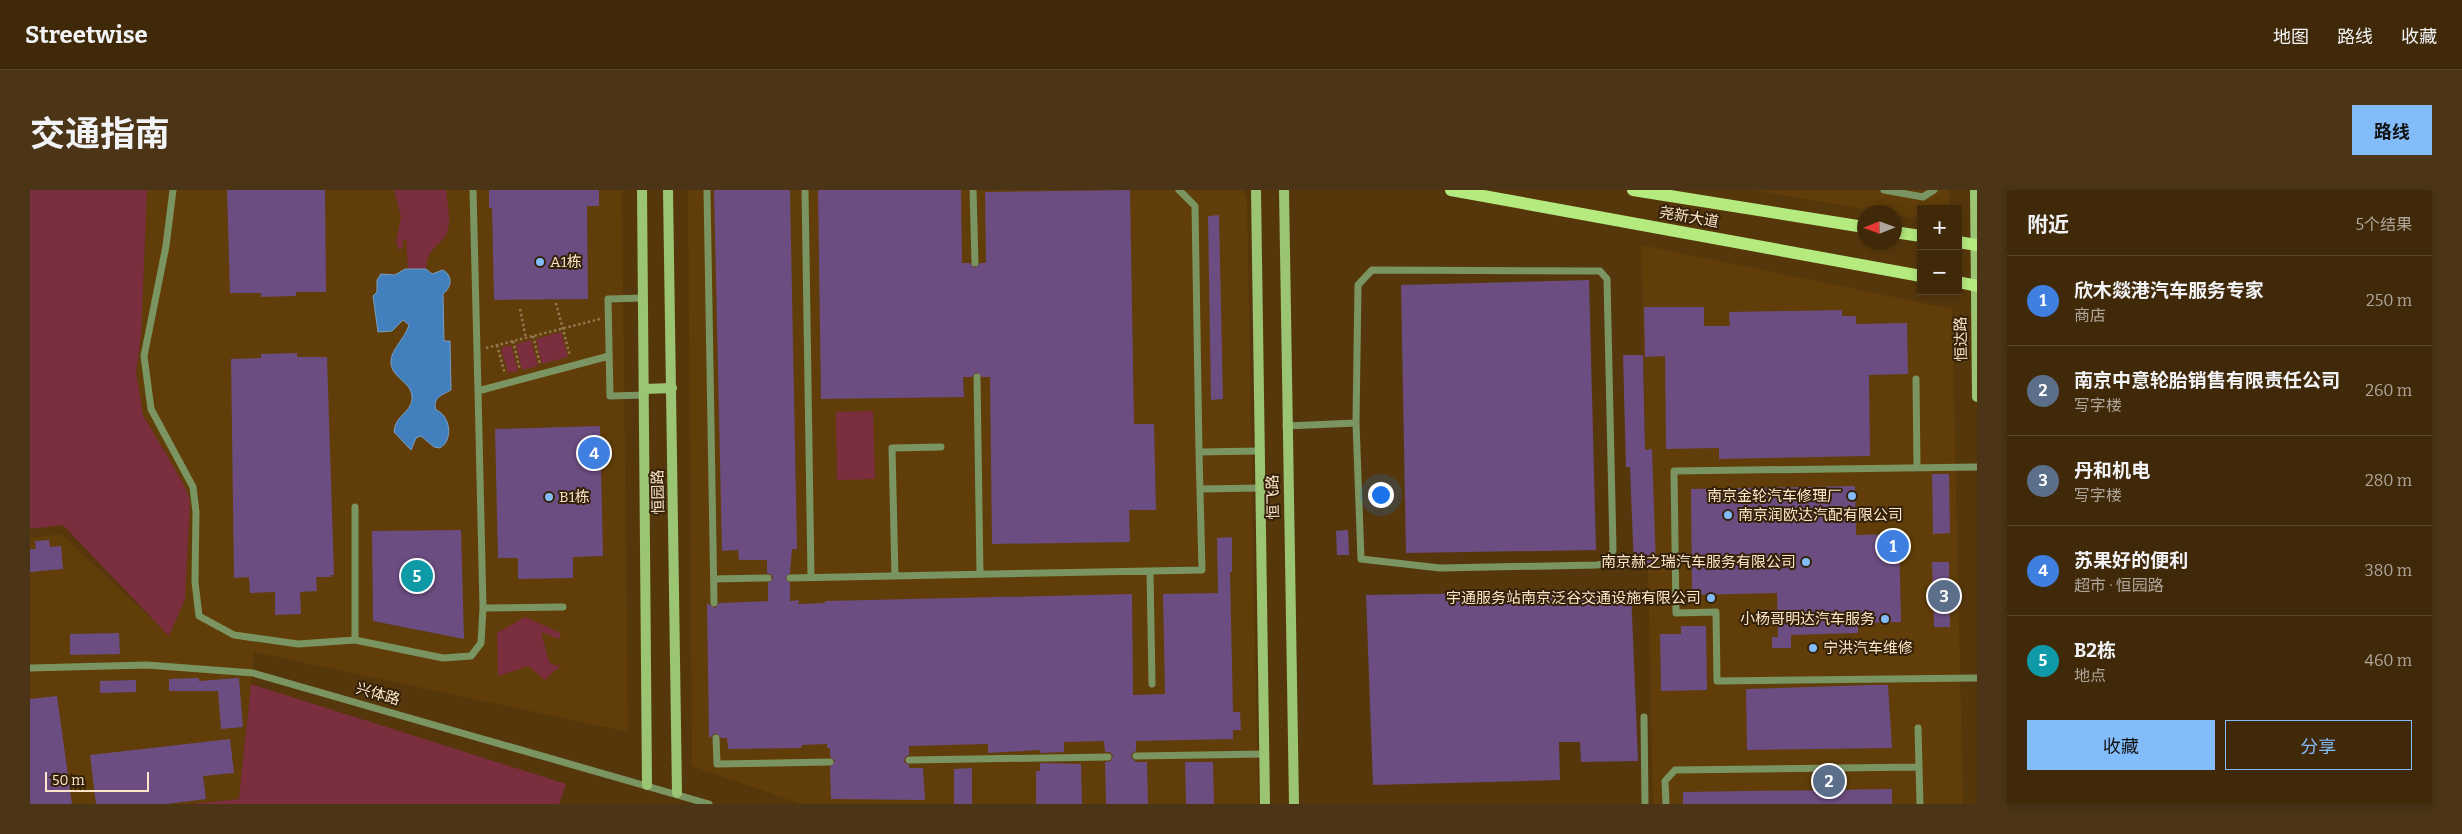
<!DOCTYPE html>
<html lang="zh">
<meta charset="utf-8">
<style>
body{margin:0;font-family:Bitter,"Noto Sans SC",serif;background:#4b3516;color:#f1f3f6}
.controls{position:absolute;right:15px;top:15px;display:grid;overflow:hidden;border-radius:0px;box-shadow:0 2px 8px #0003}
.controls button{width:45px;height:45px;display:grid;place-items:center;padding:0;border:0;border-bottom:1px solid #594529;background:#402908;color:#f1f3f6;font:25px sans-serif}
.compass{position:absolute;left:1827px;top:15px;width:45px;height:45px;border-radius:50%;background:#402908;box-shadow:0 2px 8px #0003;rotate:269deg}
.scale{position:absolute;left:15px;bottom:12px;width:104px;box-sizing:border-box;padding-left:5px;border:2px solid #fde5c9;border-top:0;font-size:14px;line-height:18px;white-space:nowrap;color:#fde5c9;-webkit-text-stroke:4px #33210a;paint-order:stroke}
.you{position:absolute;left:1350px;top:304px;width:18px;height:18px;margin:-12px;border:4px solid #fff;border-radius:50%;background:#1a73e8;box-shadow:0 0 0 8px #1a73e833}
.badge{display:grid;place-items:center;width:32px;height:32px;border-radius:50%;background:#82bcfa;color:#fff;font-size:16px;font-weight:700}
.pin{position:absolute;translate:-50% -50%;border:2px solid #fff;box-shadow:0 1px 5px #0006}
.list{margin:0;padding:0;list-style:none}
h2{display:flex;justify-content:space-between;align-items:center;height:65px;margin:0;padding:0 20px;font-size:21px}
h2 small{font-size:16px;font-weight:400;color:#aea69c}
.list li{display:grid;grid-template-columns:32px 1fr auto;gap:15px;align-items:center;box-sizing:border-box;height:90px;padding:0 20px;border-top:1px solid #594529}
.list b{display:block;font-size:19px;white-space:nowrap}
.list p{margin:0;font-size:16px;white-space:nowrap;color:#aea69c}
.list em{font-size:16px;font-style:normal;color:#aea69c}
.actions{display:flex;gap:10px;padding:15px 20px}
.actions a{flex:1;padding:11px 0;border:1px solid #82bcfa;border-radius:0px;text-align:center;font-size:18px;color:#82bcfa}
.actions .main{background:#82bcfa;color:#111}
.map{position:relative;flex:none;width:1947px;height:614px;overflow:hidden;border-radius:0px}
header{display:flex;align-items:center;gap:30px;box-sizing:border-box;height:70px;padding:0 25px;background:#402908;border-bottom:1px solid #594529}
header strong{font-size:24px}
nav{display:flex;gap:28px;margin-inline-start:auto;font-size:18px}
.intro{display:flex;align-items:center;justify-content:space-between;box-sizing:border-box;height:120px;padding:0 30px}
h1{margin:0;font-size:35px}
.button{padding:12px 22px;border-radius:0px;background:#82bcfa;color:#111;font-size:18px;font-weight:700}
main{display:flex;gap:30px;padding:0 30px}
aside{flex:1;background:#402908;border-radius:0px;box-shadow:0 2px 8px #0003}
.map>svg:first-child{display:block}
.built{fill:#603d09}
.green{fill:#7b2e3e}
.water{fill:#427fbd;stroke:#7a9ec1}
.building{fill:#6c4d81}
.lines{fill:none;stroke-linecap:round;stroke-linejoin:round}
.path{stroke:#937751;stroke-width:2.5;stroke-dasharray:2.5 2.5;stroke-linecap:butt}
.lane{stroke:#7a9562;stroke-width:7}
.secondary{stroke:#9bc572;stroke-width:10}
.primary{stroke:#b4ea7e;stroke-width:12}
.poi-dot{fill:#82bcfa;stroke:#33210a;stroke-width:2}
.labels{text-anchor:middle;stroke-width:4;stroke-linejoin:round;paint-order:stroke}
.street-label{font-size:15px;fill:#fde5c9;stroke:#33210a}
.poi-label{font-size:15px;fill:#fde5c9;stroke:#33210a;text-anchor:start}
</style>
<header>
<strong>Streetwise</strong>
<nav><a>地图</a><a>路线</a><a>收藏</a></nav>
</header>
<div class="intro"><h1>交通指南</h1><a class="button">路线</a></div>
<main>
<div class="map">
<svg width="1947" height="614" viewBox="0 0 1947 614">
<rect width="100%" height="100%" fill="#56370b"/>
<path class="built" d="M117,0H592L598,542L224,462L209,609L162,614H0V348L31,344L139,445L153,293L113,225L106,182L111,146Z
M658,0H1213L1217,7L1228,614H771L662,576Z
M1724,0H1919V19H1891V29L1865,25L1864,22H1851Z
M1611,55L1922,119L1933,614H1623Z"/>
<path class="green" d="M0,0H117L111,146L106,182L113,225L153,293L160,310L155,409L139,446L33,335L0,339Z
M364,0H416C417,12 421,27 418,39C413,57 397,55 396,79H378L376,50H373V58L369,60L366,52L371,27Z
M531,142L538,167L512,174L506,149Z
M501,150L508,176L492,180L486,154Z
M481,155L488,181L478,183L471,158Z
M843,221L845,289L807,290L806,222Z
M495,427L531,443L529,449L511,442L519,472L526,476L533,473L515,490L498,476L469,486L468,484L467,443Z
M221,494L536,594L529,614H162L209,609Z"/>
<path class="water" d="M375,79H396L402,84L413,80C423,86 422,97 413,104L414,151H420L421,200C412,205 402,208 406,220C420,225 424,250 410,258L404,257L391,246L386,248L381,260L364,242C365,225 381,223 382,209C384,192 359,188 361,170C362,159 375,148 379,135L373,130L362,141L348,142L343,106L347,102V90L351,84L365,85Z"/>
<path class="building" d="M197,0H295L296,102H266V106L231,107V103H200Z
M459,0H569V16H557L558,109L466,110L464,109L462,18H459Z
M684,0H760L767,359H762L760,383L755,388L760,393V411L769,410L768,414L795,413V411L1102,404L1103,505L1135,504L1133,404L1188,403L1187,348L1202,347V382H1200L1203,522H1210L1211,540H1203V549L1106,551V561L1102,563L1101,567L1106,572H1117L1118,614H1076L1075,572L1081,571L1083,566L1080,562H1075L1074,551L1034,552V562L1010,563V560L958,563V554L879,556V565L875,567L874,572L879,575V578H893L895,610L801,609L800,577L805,571L800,567V558H797V554L772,555L771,558L698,559L697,548H691L686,543L679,548L677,413L685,418L689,413L738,411V393L743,388L742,385L737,383V370H709L708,360L692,361Z
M788,0H931L932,73H940L945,78L950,73H956L955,2L1100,0L1104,234H1124L1126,320H1099L1100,352L962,354L960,187H952L946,182L942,187H933L934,207L791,209Z
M1189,25L1193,209L1181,210L1178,26Z
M1559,90L1566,360L1376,363L1371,95Z
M1614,117H1674V136H1700L1699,122L1812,120V126H1826V134L1877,133L1878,184L1839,185L1840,266L1689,269V258L1636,259L1635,166L1615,167Z
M267,163V167H297L304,385H301V387H286L287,401L270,402L271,424L245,425V402L220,403L219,387L204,388L201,169L231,168V164Z
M1593,165H1613L1615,260L1622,259L1626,378H1604L1600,277H1596Z
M570,236L573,366L543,367V388L488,389V368H468L465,239Z
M1902,284H1919L1920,343L1903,344Z
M1825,296L1826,345L1869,344L1871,432L1828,433V443L1761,445V458H1742V447H1748L1747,403L1662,405L1661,299Z
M431,340L434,449L343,431L342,341Z
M1318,340L1319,365H1307L1306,341Z
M19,350L20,357L31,356L33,379L0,382V359H6L5,351Z
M1902,372H1919L1920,437H1904Z
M1601,401L1608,571L1551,572L1550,552H1529L1530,590L1343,595L1336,405Z
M1651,436H1676L1677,500L1631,501L1630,444H1651Z
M89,443L90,464L40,465V444Z
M169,488V491L209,488L213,537L191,539L188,501H139V489Z
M106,490V502L70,503V491Z
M1839,495H1858L1862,558L1717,560L1716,499Z
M27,506L42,614H0V509Z
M200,549L204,583L173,586L176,609L137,614H66L60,565Z
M1155,572H1183L1184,614H1156Z
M1010,573L1051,574L1052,614H1006V581H1010Z
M942,578V614H924V579Z
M1862,599V614H1653V602Z"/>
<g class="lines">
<path class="path" d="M526,113L540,166
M490,119L496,148
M503,146L510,174
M483,151L490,180
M467,155L475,184
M456,158L570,129"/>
<path class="lane" d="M143,0L136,56L114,166L121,219L163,297L166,322L165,392L169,426L204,445L268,454L325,450
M443,0L448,201L579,166
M677,0L684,413
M775,0L781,387
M943,0L945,73
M1149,0L1165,16L1169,262L1230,261
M1854,0L1893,7L1904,0
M613,108L578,109L580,206L615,205
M947,187L950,384
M1886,189L1887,278
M448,201L453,418L533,417
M1256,236L1326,233L1328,95L1342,80L1570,81L1577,89L1583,360L1578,373L1567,375L1410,378L1331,369L1326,233
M1947,277L1644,281L1646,423L1686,422L1687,491L1947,488
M1170,299L1230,298
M325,317V450L413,468L441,466L451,453L453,418
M1120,381L1122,494
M865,386L862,258L911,257
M760,388L1172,380L1169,262
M684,389L738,388
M0,478L117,475L223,483L679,614
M1614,527L1615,614
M1888,538L1890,614
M686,548L687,574L800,572
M1106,566L1235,564
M879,570L1078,567
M1636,614L1635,591L1645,580L1889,577"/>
<path class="secondary" d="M612,0L617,595
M638,0L647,603
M1226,0L1235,614
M1254,0L1264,614
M1945,0L1947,207
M615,199L642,198"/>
<path class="primary" d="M1421,0L1891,86
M1603,0L1834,37
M1864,42L1891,46
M1928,52L1947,55
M1928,92L1947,96"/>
</g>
<g class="poi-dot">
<circle cx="510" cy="72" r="5"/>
<circle cx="1822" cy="306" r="5"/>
<circle cx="519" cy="307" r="5"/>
<circle cx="1698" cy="325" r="5"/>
<circle cx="1776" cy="372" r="5"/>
<circle cx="1681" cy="408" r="5"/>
<circle cx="1855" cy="429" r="5"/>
<circle cx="1783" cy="458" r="5"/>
</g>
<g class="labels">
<g class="street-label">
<text transform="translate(1659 27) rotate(10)" y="5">尧新大道</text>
<text transform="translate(1931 149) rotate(-91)" y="5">恒达路</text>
<text transform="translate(628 302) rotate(-91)" y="5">恒园路</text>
<text transform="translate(1243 307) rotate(-91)" y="5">恒飞路</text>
<text transform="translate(348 504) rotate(16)" y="5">兴体路</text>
</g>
<g class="poi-label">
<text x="520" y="77">A1栋</text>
<text x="1812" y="311" text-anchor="end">南京金轮汽车修理厂</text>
<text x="529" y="312">B1栋</text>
<text x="1708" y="330">南京润欧达汽配有限公司</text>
<text x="1766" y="377" text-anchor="end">南京赫之瑞汽车服务有限公司</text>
<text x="1671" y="413" text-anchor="end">宇通服务站南京泛谷交通设施有限公司</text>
<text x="1845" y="434" text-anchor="end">小杨哥明达汽车服务</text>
<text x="1793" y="463">宁洪汽车维修</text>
</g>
</g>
</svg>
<div class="controls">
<button>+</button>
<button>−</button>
</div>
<svg class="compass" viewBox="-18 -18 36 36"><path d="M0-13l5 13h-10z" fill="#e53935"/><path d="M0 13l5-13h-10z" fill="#aea69c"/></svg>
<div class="scale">50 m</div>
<div class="you"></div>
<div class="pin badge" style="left:1863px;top:356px;background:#3f7fe0">1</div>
<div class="pin badge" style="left:1799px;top:591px;background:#5c6f8a">2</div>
<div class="pin badge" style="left:1914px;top:406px;background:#5c6f8a">3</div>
<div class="pin badge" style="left:564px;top:263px;background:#3f7fe0">4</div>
<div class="pin badge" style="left:387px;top:386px;background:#0f9aa8">5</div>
</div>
<aside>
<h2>附近<small>5个结果</small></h2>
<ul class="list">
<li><span class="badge" style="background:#3f7fe0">1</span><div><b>欣木燚港汽车服务专家</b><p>商店</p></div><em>250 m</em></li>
<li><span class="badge" style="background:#5c6f8a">2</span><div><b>南京中意轮胎销售有限责任公司</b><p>写字楼</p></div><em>260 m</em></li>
<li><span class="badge" style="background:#5c6f8a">3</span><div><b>丹和机电</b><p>写字楼</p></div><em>280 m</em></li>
<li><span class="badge" style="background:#3f7fe0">4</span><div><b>苏果好的便利</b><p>超市 · 恒园路</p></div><em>380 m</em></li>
<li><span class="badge" style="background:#0f9aa8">5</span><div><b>B2栋</b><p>地点</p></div><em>460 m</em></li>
</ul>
<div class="actions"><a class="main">收藏</a><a>分享</a></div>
</aside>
</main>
